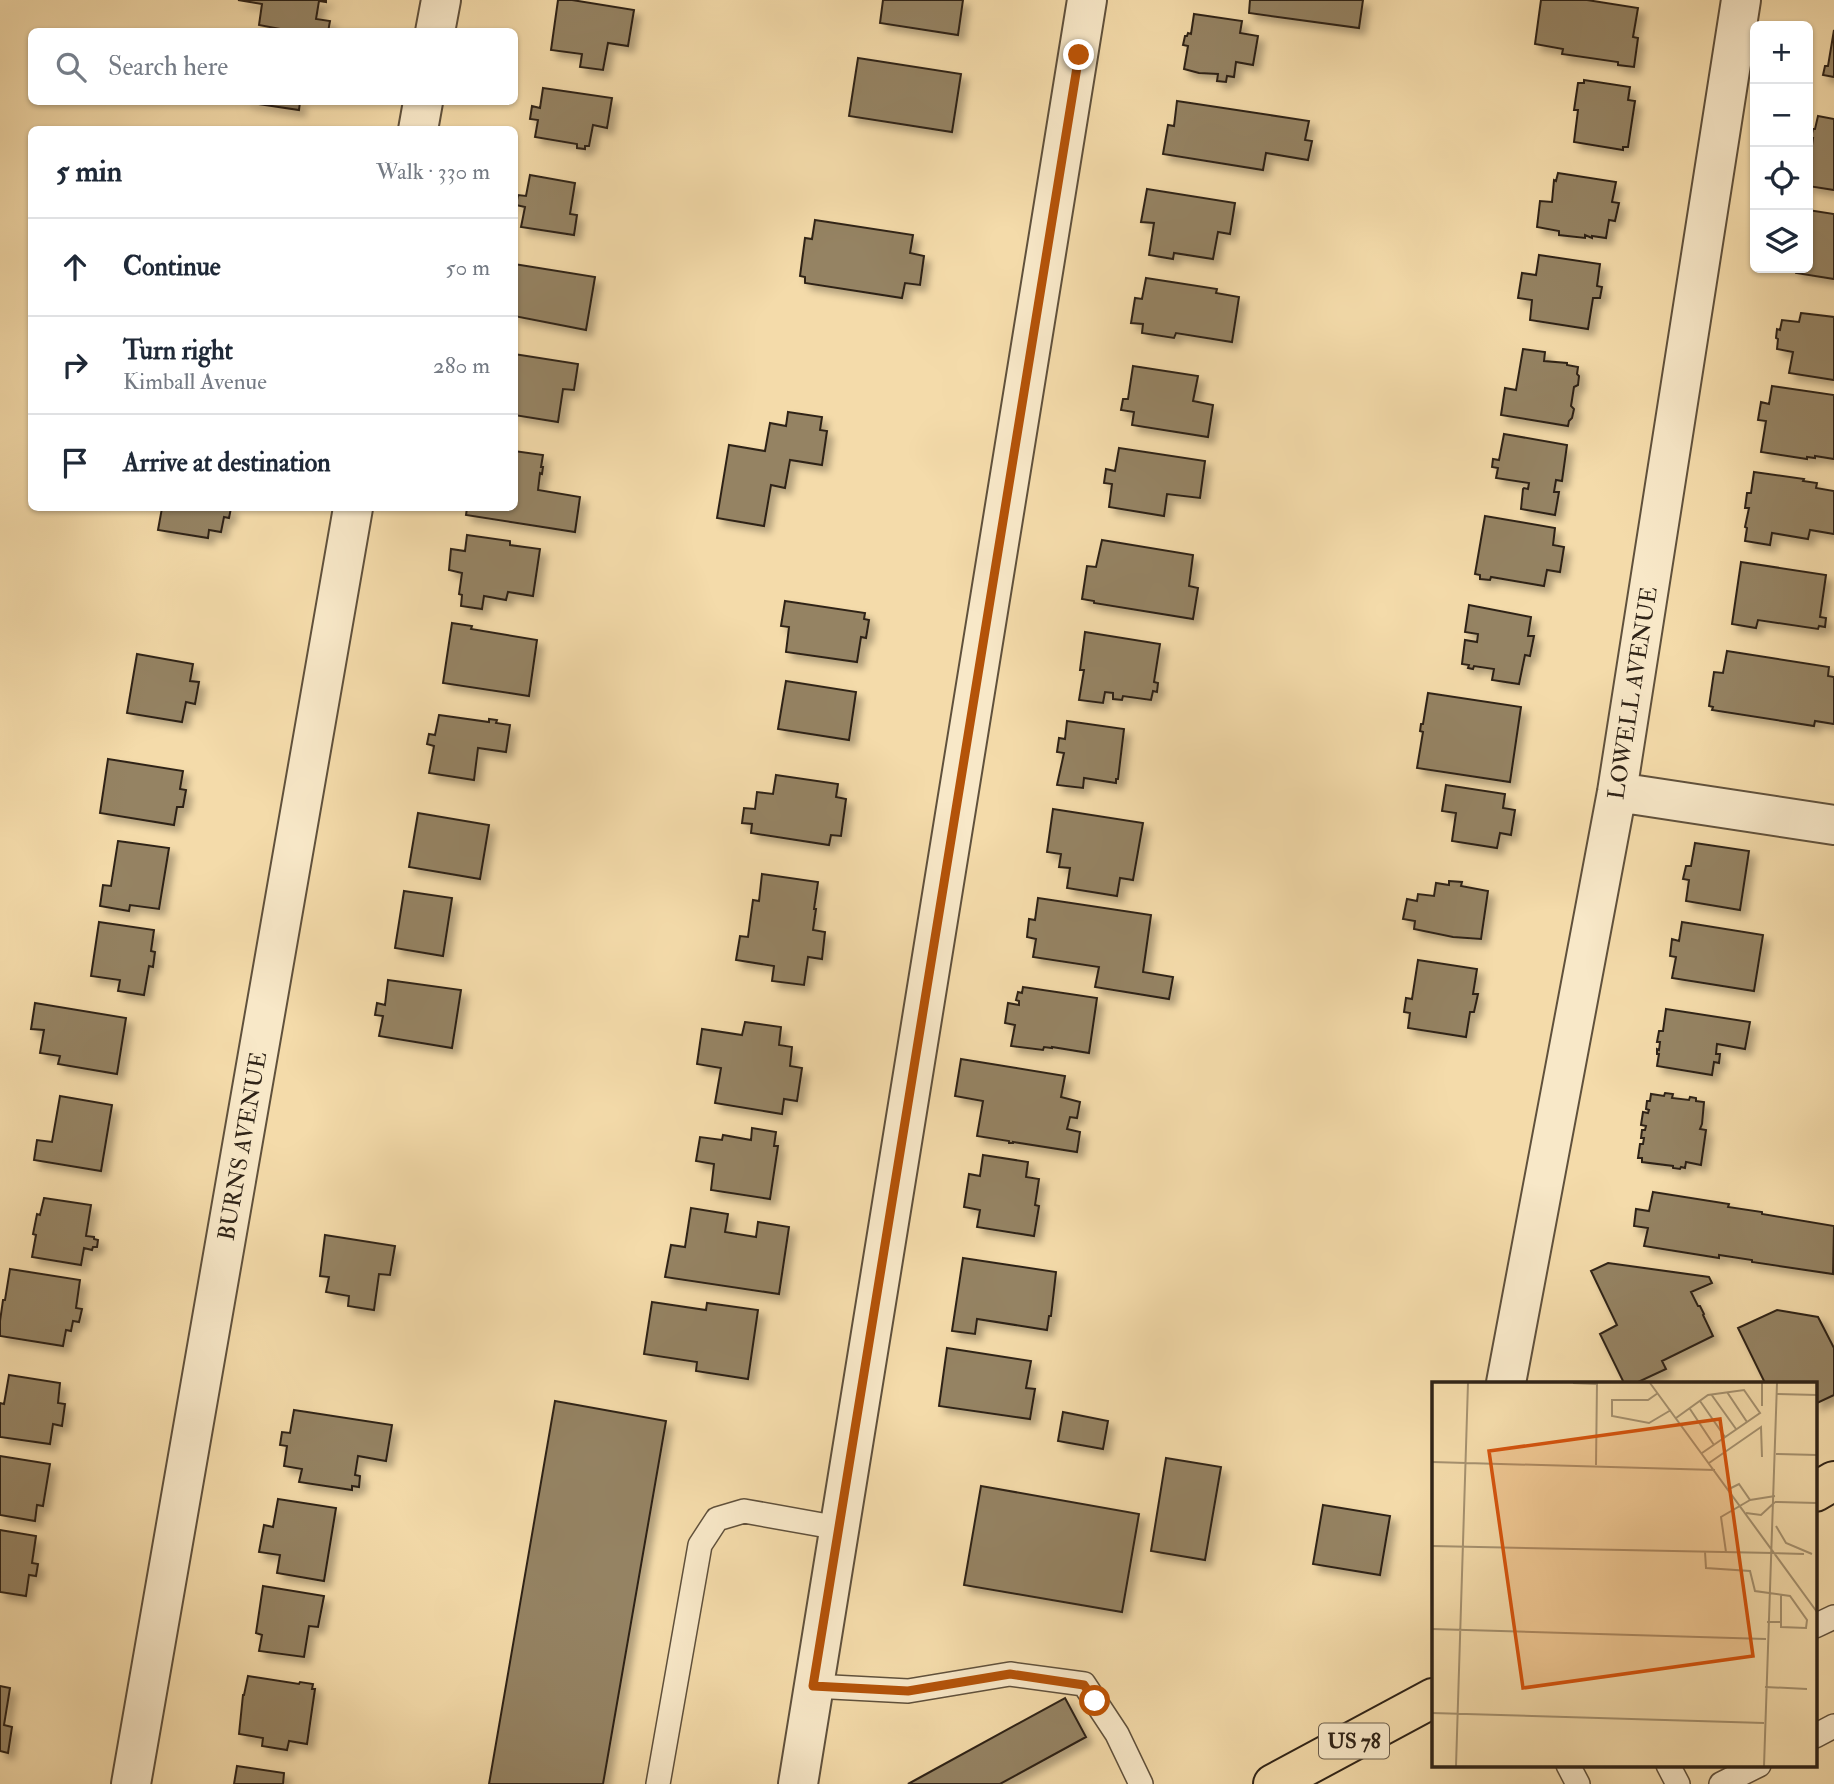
<!DOCTYPE html>
<meta charset="utf-8">
<style>
body{margin:0;font-family:"IM FELL Double Pica",serif;background:#f6f6f7;color:#1f2937}
.controls{position:absolute;right:21px;top:21px;display:grid;overflow:hidden;border-radius:10px;box-shadow:0 2px 5px #0004}
.controls button{width:63px;height:63px;display:grid;place-items:center;padding:0;border:0;border-bottom:2px solid #e0e1e3;background:#fff;color:#1f2937;font:35px sans-serif}
.stop{position:absolute;width:21px;height:21px;margin:-16px;border:5px solid #b45309;border-radius:50%;background:#fff}
.stop.end{background:#b45309;border-color:#fff;box-shadow:0 2px 7px #0008}
.list{margin:0;padding:0;list-style:none}
h2{display:flex;justify-content:space-between;align-items:center;height:91px;margin:0;padding:0 28px;font-size:30px}
h2 small{font-size:23px;font-weight:400;color:#747a83}
.list li{display:grid;grid-template-columns:46px 1fr auto;gap:21px;align-items:center;box-sizing:border-box;height:98px;padding:0 28px;border-top:2px solid #e0e1e3}
.list b{display:block;font-size:26px;white-space:nowrap}
.list p{margin:0;font-size:23px;white-space:nowrap;color:#747a83}
.list em{font-size:23px;font-style:normal;color:#747a83}
.icon{flex:none;width:38px;height:38px;fill:none;stroke:currentColor;stroke-width:2;stroke-linecap:round;stroke-linejoin:round}
.map{position:relative;flex:none;width:1834px;height:1784px;overflow:hidden}
.search{position:absolute;background:#fff;box-shadow:0 2px 5px #0004;left:28px;top:28px;width:490px;height:77px;display:flex;align-items:center;gap:18px;box-sizing:border-box;padding:0 24px;border-radius:10px;color:#747a83;font-size:26px}
.panel{position:absolute;background:#fff;box-shadow:0 2px 5px #0004;left:28px;top:126px;width:490px;height:385px;border-radius:10px}
.map>svg:first-child{display:block}
.building{fill:#958363;stroke:#2f2317;stroke-width:2;filter:url(#shadow)}
.lines{fill:none;stroke-linecap:round;stroke-linejoin:round}
.service-casing{stroke:#60513c;stroke-width:26}
.minor-casing{stroke:#60513c;stroke-width:42}
.tertiary-casing{stroke:#60513c;stroke-width:42}
.primary-casing{stroke:#2f2317;stroke-width:42}
.service{stroke:#f8e8c8;stroke-width:23}
.minor{stroke:#f8e8c8;stroke-width:38}
.tertiary{stroke:#f8e8c8;stroke-width:38}
.primary{stroke:#f4dbaa;stroke-width:38}
.route{stroke:#b45309;stroke-width:9}
.labels{text-anchor:middle;stroke-width:5;stroke-linejoin:round;paint-order:stroke}
.shield{fill:#f8e8c8;stroke:#6b5e4c;stroke-width:2}
.shield-label{font-size:21px;font-weight:bold;fill:#2f2317}
.street-label{font-size:23px;fill:#2f2317;stroke:#f8e8c8}
.inset-road{fill:none;stroke:#a5916f;stroke-width:2}
.view{fill:#d6540d;fill-opacity:0.15;stroke:#d6540d;stroke-width:3.5}
.inset-edge{fill:none;stroke:#2f2317;stroke-width:3.5}
</style>
<div class="map">
<svg width="1834" height="1784" viewBox="0 0 1834 1784">
<defs>
<filter id="shadow"><feDropShadow dx="6" dy="6" stdDeviation="3.5" flood-color="#0004"/></filter>
</defs>
<rect width="100%" height="100%" fill="#f4dbaa"/>
<filter id="stains"><feTurbulence type="fractalNoise" baseFrequency=".00286" numOctaves="4"/><feColorMatrix values="0 0 0 0 .2 0 0 0 0 .09 0 0 0 0 .02 0 0 0 .5 -.17"/></filter>
<radialGradient id="worn" r=".72"><stop offset=".6" stop-color="#630" stop-opacity="0"/><stop offset="1" stop-color="#630" stop-opacity=".3"/></radialGradient>
<path class="building" d="M238,0H326V2L319,1L316,19L330,21L328,32H296L259,25L262,4Z
M558,0H572L634,10L628,46L608,43L603,70L580,67L582,54L551,50Z
M883,0H963L958,35L880,23Z
M1250,0H1363L1359,28L1249,13Z
M1541,0H1587L1638,8L1633,37L1638,38L1634,67L1618,65V62L1562,54L1563,49L1535,44Z
M1194,14L1242,21L1240,33L1258,36L1253,65L1236,62L1234,77L1227,76L1226,82L1217,81L1218,74L1199,73L1184,69L1188,46L1183,45L1185,36H1187L1188,33L1191,34Z
M1834,30V77L1823,75L1825,66H1828Z
M858,58L961,74L952,132L849,116Z
M1584,80L1630,87L1628,100L1635,101L1628,147H1623V150L1574,142L1578,110H1574L1578,83H1584Z
M543,88L612,98L607,128L593,125L589,146H585V149L577,148V144L535,137L538,120L530,119L532,106L540,108Z
M1177,101L1309,121L1305,140L1312,141L1308,160L1266,153L1263,170L1163,154L1168,125L1174,126Z
M245,102H300L299,110Z
M1818,116L1834,119V190L1808,186V174L1813,138H1811L1813,129H1815Z
M1558,173L1616,182L1612,202L1619,203L1615,221L1609,220L1606,238L1592,236V238L1585,235V238L1559,235V231L1537,227L1540,201L1552,202L1554,180L1556,181Z
M530,175L575,183L570,214L577,215L574,235L521,227L525,207L516,205L518,195L526,196Z
M1147,189L1235,203L1230,234L1218,232L1213,259L1174,253L1173,259L1149,255L1154,223L1141,222Z
M1808,210L1834,214V279L1796,273V268H1808Z
M815,220L913,235L910,253L924,256L920,285L905,283L902,298L805,283V277L800,276L805,238L812,239Z
M1539,255L1600,264L1597,286L1602,287L1600,298H1593L1588,329L1530,320L1532,300L1518,298L1522,273L1536,275Z
M514,264L595,277L586,330L514,316Z
M1146,278L1217,289L1216,293L1239,297L1232,342L1176,333L1174,338L1142,333L1143,324L1131,323L1135,298L1142,299Z
M1801,313L1834,317V380L1789,373L1793,352L1777,349L1778,339L1776,338L1777,329L1780,330L1782,320L1799,322Z
M1523,349L1545,352L1544,361L1567,363V365L1578,367L1577,374L1579,376L1578,385L1574,387L1571,406L1574,409L1572,418L1569,421L1568,426L1501,415L1505,388L1516,390Z
M514,354L578,364L574,390L563,389L558,422L514,415Z
M1133,366L1198,376L1193,401L1213,405L1208,437L1132,425L1134,412L1121,410L1123,399H1128Z
M1772,386L1834,395V459L1815,456V458L1807,457V459L1761,452L1766,421L1758,420L1761,402L1769,404Z
M788,412L822,417L820,430L827,431L822,465L790,460L785,488L771,485L764,526L717,518L729,445L765,451L770,423L786,426Z
M1504,434L1567,445L1562,481L1556,480L1554,492H1559L1555,515L1521,509L1523,489L1524,488L1528,489L1529,483L1496,478L1498,468L1492,467L1493,459L1499,460Z
M1119,448L1205,461L1200,498L1167,494L1164,516L1109,507L1112,484L1104,483L1106,469L1115,471Z
M514,451L543,455L541,467H543L542,474L540,473L538,490L580,497L575,532L466,515L467,508H514Z
M1754,472L1804,479L1803,481L1817,483L1816,488L1834,491V534L1810,530L1808,539L1772,533L1770,545L1745,541L1747,528L1745,527L1749,508H1745L1747,493H1751Z
M162,508H231L229,518L224,517L221,532L209,530L208,538L158,530Z
M1485,516L1555,528L1553,545L1564,547L1560,572L1547,570L1544,586L1491,577L1490,580L1480,579V575L1475,574Z
M467,535L510,541V545L540,549L533,596L508,592L506,600L484,596L482,609L461,606L462,595L459,594L462,573L449,570L451,549L465,551Z
M1102,540L1193,555L1189,586L1198,588L1193,619L1094,603V601L1082,599L1087,566L1096,567Z
M1741,562L1826,575L1820,617L1826,618L1825,627L1819,626L1818,629L1758,620L1756,628L1732,624Z
M785,601L865,613L864,619L869,620L866,638L861,637L857,662L786,652L789,627L781,626Z
M1469,605L1531,617L1528,636H1534L1530,656L1525,655L1519,684L1492,680L1494,669L1474,666L1473,669L1468,668L1469,665L1462,664L1465,640L1477,642L1478,634L1465,632Z
M452,623L472,626L471,629L537,640L529,696L443,683Z
M1085,632L1160,644L1154,682L1158,683L1157,692L1153,691L1151,700L1123,696L1122,700L1113,699V693L1105,692L1103,703L1079,700L1084,670H1080Z
M1727,651L1829,667L1828,676L1834,677V724L1815,721L1814,726L1712,710L1713,707L1709,706L1714,672L1723,673Z
M137,654L193,664L190,681L199,682L195,704L186,702L182,722L127,713Z
M786,681L856,692L849,740L778,729Z
M1428,693L1521,707L1510,782L1417,768L1423,732L1420,731L1421,724H1423Z
M439,715L489,722V719L497,720L496,723L510,725L506,752L478,748L474,780L429,773L434,746L427,744L429,734L435,735Z
M1067,721L1124,729L1118,779H1116V783L1084,778L1083,788L1057,785L1064,753L1057,752L1059,738L1065,739Z
M108,759L183,771L180,789L186,790L183,807H177L174,825L100,813Z
M776,775L838,784L836,797L846,799L841,836L831,835L829,845L751,833L752,824L742,823L744,808L755,809L757,792L773,794Z
M1446,785L1505,794L1503,808L1515,810L1511,835L1500,833L1497,848L1452,841L1456,813L1442,811Z
M1053,809L1143,823L1133,880L1120,878L1117,896L1067,888L1070,868L1059,867L1061,854L1047,852Z
M418,813L489,825L480,879L409,867Z
M118,841L169,848L159,909L130,905L129,911L100,906L103,885L111,886Z
M1695,843L1749,851L1740,910L1686,901L1689,880L1683,879L1686,866H1691Z
M762,874L818,882L814,909H816L813,930L825,932L822,959L808,957L804,985L772,981L774,966L736,960L740,936L748,937L753,900L759,901Z
M1449,881L1462,882L1461,886L1488,891L1481,939L1453,937L1414,929L1415,921L1403,919L1407,899L1417,901L1418,894L1434,896L1436,883L1449,885Z
M404,891L452,898L443,956L395,948Z
M1038,898L1151,915L1143,972L1173,977L1169,999L1095,987L1099,967L1033,957L1036,939L1027,937L1029,919L1035,920Z
M99,922L154,930L151,951L155,952L153,967L149,966L144,995L118,991L120,980L91,976Z
M1682,922L1763,935L1754,991L1672,978L1676,957L1670,956L1672,939L1679,941Z
M1418,960L1477,969L1473,994H1478L1474,1012H1470L1466,1037L1408,1028L1410,1013L1404,1012L1406,998L1412,999Z
M388,980L461,990L452,1048L379,1036L383,1016L375,1015L377,1003L385,1005Z
M1023,987L1097,998L1089,1053L1052,1047V1048L1044,1047L1043,1050L1011,1046L1015,1025L1005,1023L1008,1003L1019,1005V1001L1016,1000L1018,992L1022,993Z
M35,1003L126,1018L117,1074L58,1064L60,1056L40,1053L44,1030L31,1029Z
M1666,1009L1750,1022L1745,1049L1717,1044L1716,1054H1720L1719,1063L1714,1062L1712,1075L1657,1066L1659,1054H1657V1049L1659,1050L1660,1042H1657L1659,1031H1663Z
M745,1022L781,1027L779,1045L792,1047L790,1066L802,1068L797,1101L784,1099L782,1114L715,1103L721,1068L697,1064L702,1029L742,1035Z
M961,1059L1065,1076L1061,1097L1080,1102L1077,1118L1070,1117L1067,1129L1080,1132L1077,1152L1013,1142V1143H1009V1141L977,1136L983,1101L955,1096Z
M1665,1093L1673,1094L1672,1098L1689,1100L1690,1097L1696,1098V1101L1704,1102L1702,1124L1700,1129L1706,1130L1701,1165L1686,1162L1685,1168L1681,1167L1680,1169L1673,1168V1166L1642,1162V1158H1638L1640,1144H1643L1644,1138H1641L1642,1130H1645L1646,1126L1641,1125L1643,1112L1648,1113L1649,1110L1646,1109L1647,1101H1650L1651,1094L1664,1096Z
M60,1096L112,1105L101,1171L34,1160L37,1140L52,1142Z
M752,1128L776,1132L774,1146H778L770,1199L711,1190L714,1164L696,1161L700,1137L722,1140L723,1135L751,1140Z
M983,1155L1028,1162L1026,1177L1039,1179L1035,1205L1039,1206L1034,1236L977,1227L980,1210L964,1207L969,1174L980,1176Z
M1653,1192L1729,1204L1728,1207L1762,1212V1214L1834,1226L1833,1274L1752,1262V1260L1719,1255V1258L1644,1246L1648,1228L1634,1226L1636,1209L1649,1211Z
M44,1198L91,1205L86,1236L94,1237V1239L98,1240L97,1247H93L92,1250L84,1248L81,1265L32,1257L36,1235L33,1234L37,1214L40,1215Z
M691,1208L728,1214L725,1232L756,1237L758,1222L789,1227L779,1294L665,1277L671,1245L685,1247Z
M325,1235L395,1246L390,1275L379,1274L374,1310L348,1306L349,1296L326,1292L329,1277L320,1276Z
M963,1258L1056,1272L1051,1316H1049L1047,1330L977,1319L975,1334L952,1331Z
M1608,1263L1709,1277L1712,1283L1691,1292L1698,1306H1700L1704,1314L1703,1315L1713,1336L1662,1361L1666,1369L1636,1383H1624L1600,1334L1617,1325L1591,1271Z
M10,1269L80,1280L76,1308L82,1309L79,1322L73,1321L71,1331L66,1330L63,1346L0,1336V1321L3,1300H5Z
M652,1302L706,1310L707,1303L758,1310L748,1379L696,1371L697,1362L644,1354Z
M1777,1310L1818,1317L1834,1348V1395L1815,1404V1383H1765L1738,1328Z
M947,1348L1031,1361L1026,1388L1035,1389L1030,1419L939,1406Z
M9,1375L60,1383L58,1403L65,1404L62,1426L53,1424L50,1444L0,1437V1403L4,1404Z
M555,1401L666,1421L603,1784H489Z
M294,1410L392,1425L386,1461L358,1456L355,1475L360,1476L359,1487L352,1486V1490L299,1482L302,1469L284,1466L287,1446L280,1445L282,1432L290,1433Z
M1063,1412L1108,1421L1103,1449L1058,1441Z
M0,1456L50,1464L43,1506L37,1505L35,1521L0,1515Z
M1166,1458L1221,1467L1205,1560L1151,1551Z
M981,1486L1139,1514L1122,1612L964,1585Z
M278,1499L336,1508L324,1581L277,1573L280,1555L259,1552L264,1525L273,1527Z
M1323,1505L1390,1516L1380,1575L1313,1564Z
M0,1530L36,1536L32,1563L38,1564L36,1576L29,1575L26,1596L0,1592Z
M263,1586L324,1596L318,1627L309,1626L304,1657L259,1651L262,1635L256,1633Z
M248,1676L299,1684L300,1682L313,1684L312,1689H315L307,1744L289,1741L287,1750L262,1746L263,1738L239,1734L243,1695H244Z
M0,1686L10,1688L4,1725L12,1727L8,1753L0,1751Z
M1065,1698L1086,1737L1000,1784H908Z
M237,1766L284,1773L283,1784H234Z"/>
<g class="lines">
<defs>
<path id="service" d="M1815,1626L1834,1617
M813,1686L908,1691L1010,1674L1084,1684L1117,1734L1141,1784
M1815,1736L1834,1726
M1568,1765L1578,1784
M1668,1765L1678,1784
M658,1784L700,1545L717,1519L744,1511L839,1528
M1721,1784L1759,1765"/>
<path id="minor" d="M435,32L441,0
M418,130L423,102
M1617,792L1834,825
M1506,1383L1617,792L1741,0
M131,1784L353,508"/>
<path id="tertiary" d="M798,1784L1087,0"/>
<path id="primary" d="M1815,1492L1834,1481
M1273,1784L1433,1698"/>
</defs>
<use href="#service" class="service-casing"/>
<use href="#minor" class="minor-casing"/>
<use href="#tertiary" class="tertiary-casing"/>
<use href="#primary" class="primary-casing"/>
<use href="#service" class="service"/>
<use href="#minor" class="minor"/>
<use href="#tertiary" class="tertiary"/>
<use href="#primary" class="primary"/>
</g>
<g class="lines">
<path class="route" d="M1079,55L813,1686L908,1691L1010,1674L1084,1685L1095,1701"/>
</g>
<g class="labels">
<rect class="shield" x="1319" y="1723.5" width="70" height="35" rx="5"/>
<g class="shield-label">
<text x="1354" y="1748">US 78</text>
</g>
<g class="street-label">
<text transform="translate(1632 693) rotate(-81)" y="8">LOWELL AVENUE</text>
<text transform="translate(242 1146) rotate(-80)" y="8">BURNS AVENUE</text>
</g>
</g>
<g transform="translate(1432 1382)">
<rect width="385" height="385" fill="#f4dbaa"/>
<path class="inset-road" d="M141,1L165,2M218,1L385,230M295,10L315,40M226,11L216,18H180V34L217,41L239,28M279,12L304,47M345,12L385,13M268,19L293,55M330,24V1M258,27L282,63M244,36L276,13L312,8L328,31L270,71M344,72L385,73M0,80L283,88M277,81L329,45L330,75M164,83L165,1M318,118L343,114M343,120L385,121M314,131L329,133L343,120M344,144L354,161L380,172M0,164L341,171M273,170L274,186L318,189L323,209L358,214L375,238L374,246L349,245V240M294,170L289,135L318,118L307,102L297,107M341,171L372,172M335,240H349V212M0,247L334,257M333,305L375,307M0,331L332,341M24,384L36,1M332,384L345,1"/>
<path class="view" d="M288,37L321,274L91,306L57,69Z"/>
<rect width="385" height="385" class="inset-edge"/>
</g>
<rect width="100%" height="100%" filter="url(#stains)"/>
<rect width="100%" height="100%" fill="url(#worn)"/>
</svg>
<div class="controls">
<button>+</button>
<button>−</button>
<button><svg class="icon" aria-label="locate" viewBox="0 0 24 24"><circle cx="12" cy="12" r="6"/><path d="M12 2v4M12 18v4M2 12h4M18 12h4"/></svg></button>
<button><svg class="icon" aria-label="layers" viewBox="0 0 24 24"><path d="M12 4l9 5-9 5-9-5zM3 14l9 5 9-5"/></svg></button>
</div>
<div class="stop" style="left:1095px;top:1701px"></div>
<div class="stop end" style="left:1079px;top:55px"></div>
<div class="search"><svg class="icon" aria-label="search" viewBox="0 0 24 24"><circle cx="10" cy="10" r="6"/><path d="M15 15l6 6"/></svg>Search here</div>
<section class="panel">
<h2>5 min<small>Walk · 330 m</small></h2>
<ul class="list">
<li><svg class="icon" aria-label="ahead" viewBox="0 0 24 24"><path d="M12 20V5M6 11l6-6 6 6"/></svg><div><b>Continue</b></div><em>50 m</em></li>
<li><svg class="icon" aria-label="right" viewBox="0 0 24 24"><path d="M7 20v-9h11M14 6l5 5-5 5"/></svg><div><b>Turn right</b><p>Kimball Avenue</p></div><em>280 m</em></li>
<li><svg class="icon" aria-label="arrive" viewBox="0 0 24 24"><path d="M6 21V4h12l-3 4 3 4H6"/></svg><div><b>Arrive at destination</b></div></li>
</ul>
</section>
</div>
